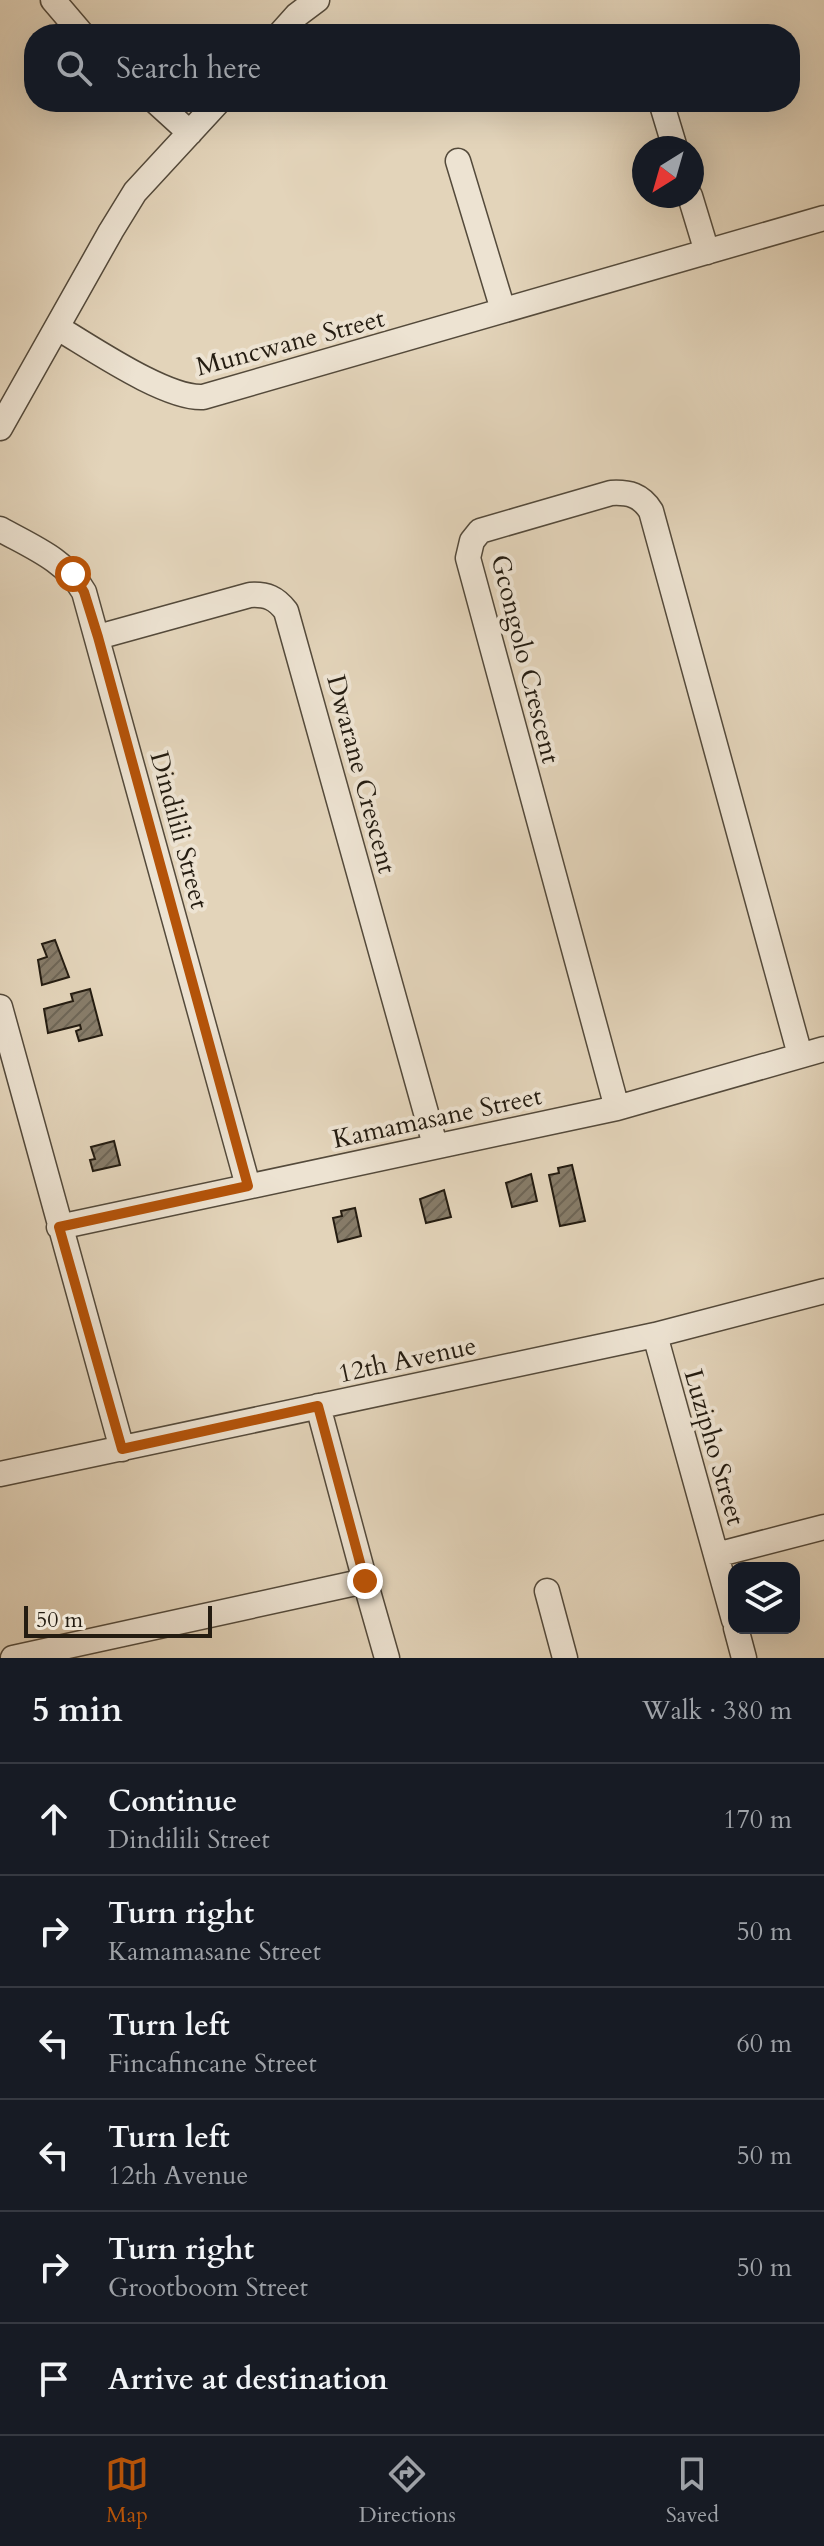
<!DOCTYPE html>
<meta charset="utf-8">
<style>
body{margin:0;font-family:Cardo,serif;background:#242831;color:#f1f3f6}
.controls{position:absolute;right:24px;bottom:24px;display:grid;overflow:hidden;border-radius:16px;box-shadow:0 8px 32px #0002}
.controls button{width:72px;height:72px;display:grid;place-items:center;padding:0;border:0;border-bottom:2px solid #363941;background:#171b24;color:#f1f3f6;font:40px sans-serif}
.compass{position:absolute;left:632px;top:136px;width:72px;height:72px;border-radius:50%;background:#171b24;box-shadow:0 8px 32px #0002;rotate:217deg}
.scale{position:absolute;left:24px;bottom:20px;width:188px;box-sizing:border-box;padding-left:8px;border:4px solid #241c11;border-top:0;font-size:22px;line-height:28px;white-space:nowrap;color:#241c11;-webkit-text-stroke:6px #ede3d2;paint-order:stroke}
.stop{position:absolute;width:24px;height:24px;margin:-18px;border:6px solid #b45309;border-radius:50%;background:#fff}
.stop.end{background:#b45309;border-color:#fff;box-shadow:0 2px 8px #0008}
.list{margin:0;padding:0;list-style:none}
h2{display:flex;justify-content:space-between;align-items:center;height:104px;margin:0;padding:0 32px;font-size:34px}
h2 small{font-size:26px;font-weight:400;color:#9ea1a6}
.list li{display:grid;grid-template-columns:52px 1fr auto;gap:24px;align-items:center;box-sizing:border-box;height:112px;padding:0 32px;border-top:2px solid #363941}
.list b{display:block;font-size:30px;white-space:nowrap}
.list p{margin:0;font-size:26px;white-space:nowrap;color:#9ea1a6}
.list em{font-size:26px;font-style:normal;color:#9ea1a6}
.icon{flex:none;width:44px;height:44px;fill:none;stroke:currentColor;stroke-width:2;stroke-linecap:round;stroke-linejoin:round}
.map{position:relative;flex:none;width:824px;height:1658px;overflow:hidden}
.search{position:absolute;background:#171b24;box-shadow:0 8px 32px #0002;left:24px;right:24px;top:24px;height:88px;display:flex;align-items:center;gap:20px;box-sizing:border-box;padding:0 28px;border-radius:32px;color:#9ea1a6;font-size:30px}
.sheet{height:776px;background:#171b24}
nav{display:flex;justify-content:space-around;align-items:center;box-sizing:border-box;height:112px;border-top:2px solid #363941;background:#171b24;font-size:22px;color:#9ea1a6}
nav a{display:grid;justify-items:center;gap:4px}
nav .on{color:#b45309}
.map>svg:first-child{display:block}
.building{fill:url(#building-hatch);stroke:#241c11;stroke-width:2}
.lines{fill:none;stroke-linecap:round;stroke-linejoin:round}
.street-casing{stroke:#544a3b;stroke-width:27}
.street{stroke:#ede3d2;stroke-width:24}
.route{stroke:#b45309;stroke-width:10}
.labels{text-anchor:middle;stroke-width:8;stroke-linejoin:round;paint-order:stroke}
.street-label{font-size:26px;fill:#241c11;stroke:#ede3d2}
</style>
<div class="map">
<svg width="824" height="1658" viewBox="0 0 824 1658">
<defs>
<pattern id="building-hatch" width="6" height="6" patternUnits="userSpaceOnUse" patternTransform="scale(2)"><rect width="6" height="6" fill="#877c69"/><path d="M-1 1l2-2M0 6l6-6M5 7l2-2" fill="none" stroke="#6e6555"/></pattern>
</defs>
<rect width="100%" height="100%" fill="#e3d4ba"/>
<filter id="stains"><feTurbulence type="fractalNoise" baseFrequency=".0025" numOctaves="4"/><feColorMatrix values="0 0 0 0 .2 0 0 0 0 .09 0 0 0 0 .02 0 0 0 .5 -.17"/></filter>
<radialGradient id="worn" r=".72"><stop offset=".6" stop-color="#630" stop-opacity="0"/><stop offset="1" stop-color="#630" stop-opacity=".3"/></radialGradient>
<path class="building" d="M55,940L69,977L42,985L38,960L47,957L42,944Z
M90,989L102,1035L79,1041L76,1031L81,1029L80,1025L48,1033L44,1009L73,1001L71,994Z
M114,1141L120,1165L93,1171L90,1160L95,1159L91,1147Z
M572,1165L585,1221L560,1226L549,1175L559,1173L558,1168Z
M531,1174L537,1201L512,1207L506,1183Z
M444,1190L451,1217L426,1223L420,1199Z
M355,1208L361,1236L338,1242L333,1218L342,1216L341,1211Z"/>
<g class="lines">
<defs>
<path id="street" d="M53,0L82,34
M280,34L297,15L317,0
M156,102L190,133
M662,105L675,148
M458,161L503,310
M690,196L707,252
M58,328C92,348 166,399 203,397L824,218
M0,428L111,231L135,192L218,102
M0,529C30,546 66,560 84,592L248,1186
M98,637L250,595C267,594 276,598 286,611L435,1145
M0,1007L122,1449
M617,1108L468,558L472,541L480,531L611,493C629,492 641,495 651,511L800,1055
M59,1227L617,1108L824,1049
M655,1335L734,1620
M318,1406L365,1581
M0,1474L655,1335L824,1291
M716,1555L824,1527
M547,1591L565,1658
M736,1628L744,1658
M13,1658L365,1581L387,1658"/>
</defs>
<use href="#street" class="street-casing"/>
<use href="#street" class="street"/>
</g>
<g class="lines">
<path class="route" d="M73,574L84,592L98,637L248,1186L59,1227L122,1449L318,1406L365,1581"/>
</g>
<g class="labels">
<g class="street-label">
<text transform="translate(290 342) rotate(-15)" y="9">Muncwane Street</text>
<text transform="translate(526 659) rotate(76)" y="9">Gcongolo Crescent</text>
<text transform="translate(362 774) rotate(75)" y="9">Dwarane Crescent</text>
<text transform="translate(180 830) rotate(75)" y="9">Dindilili Street</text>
<text transform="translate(437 1117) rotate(-12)" y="9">Kamamasane Street</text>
<text transform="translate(407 1359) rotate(-12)" y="9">12th Avenue</text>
<text transform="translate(715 1447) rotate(74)" y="9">Luzipho Street</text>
</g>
</g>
<rect width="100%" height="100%" filter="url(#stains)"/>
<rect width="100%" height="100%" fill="url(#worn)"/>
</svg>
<div class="controls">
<button><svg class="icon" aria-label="layers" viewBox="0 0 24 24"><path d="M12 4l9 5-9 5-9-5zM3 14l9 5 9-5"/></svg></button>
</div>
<svg class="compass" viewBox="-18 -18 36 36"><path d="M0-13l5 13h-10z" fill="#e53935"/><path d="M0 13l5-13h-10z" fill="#9ea1a6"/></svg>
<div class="scale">50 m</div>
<div class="stop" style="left:73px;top:574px"></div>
<div class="stop end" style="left:365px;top:1581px"></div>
<div class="search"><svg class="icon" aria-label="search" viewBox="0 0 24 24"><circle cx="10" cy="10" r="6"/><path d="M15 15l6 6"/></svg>Search here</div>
</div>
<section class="sheet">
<h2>5 min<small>Walk · 380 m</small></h2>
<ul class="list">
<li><svg class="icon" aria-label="ahead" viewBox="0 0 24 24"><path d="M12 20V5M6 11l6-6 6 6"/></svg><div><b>Continue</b><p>Dindilili Street</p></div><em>170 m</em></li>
<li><svg class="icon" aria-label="right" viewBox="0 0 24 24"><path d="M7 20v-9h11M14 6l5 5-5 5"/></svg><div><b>Turn right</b><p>Kamamasane Street</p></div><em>50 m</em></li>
<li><svg class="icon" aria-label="left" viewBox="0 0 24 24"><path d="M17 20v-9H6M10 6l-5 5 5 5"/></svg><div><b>Turn left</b><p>Fincafincane Street</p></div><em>60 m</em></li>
<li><svg class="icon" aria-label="left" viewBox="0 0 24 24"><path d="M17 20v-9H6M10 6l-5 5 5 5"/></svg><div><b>Turn left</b><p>12th Avenue</p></div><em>50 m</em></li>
<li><svg class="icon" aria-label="right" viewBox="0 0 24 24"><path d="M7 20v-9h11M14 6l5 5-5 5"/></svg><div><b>Turn right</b><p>Grootboom Street</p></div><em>50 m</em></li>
<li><svg class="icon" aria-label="arrive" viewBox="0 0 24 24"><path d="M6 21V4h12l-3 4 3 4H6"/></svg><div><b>Arrive at destination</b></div></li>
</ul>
</section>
<nav>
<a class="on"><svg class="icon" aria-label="map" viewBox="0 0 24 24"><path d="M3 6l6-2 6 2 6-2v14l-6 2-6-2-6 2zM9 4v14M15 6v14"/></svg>Map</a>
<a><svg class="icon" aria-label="directions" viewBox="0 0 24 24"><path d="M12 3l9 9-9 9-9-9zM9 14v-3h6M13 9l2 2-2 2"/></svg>Directions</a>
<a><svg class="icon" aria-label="saved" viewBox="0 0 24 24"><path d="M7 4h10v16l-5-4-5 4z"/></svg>Saved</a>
</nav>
